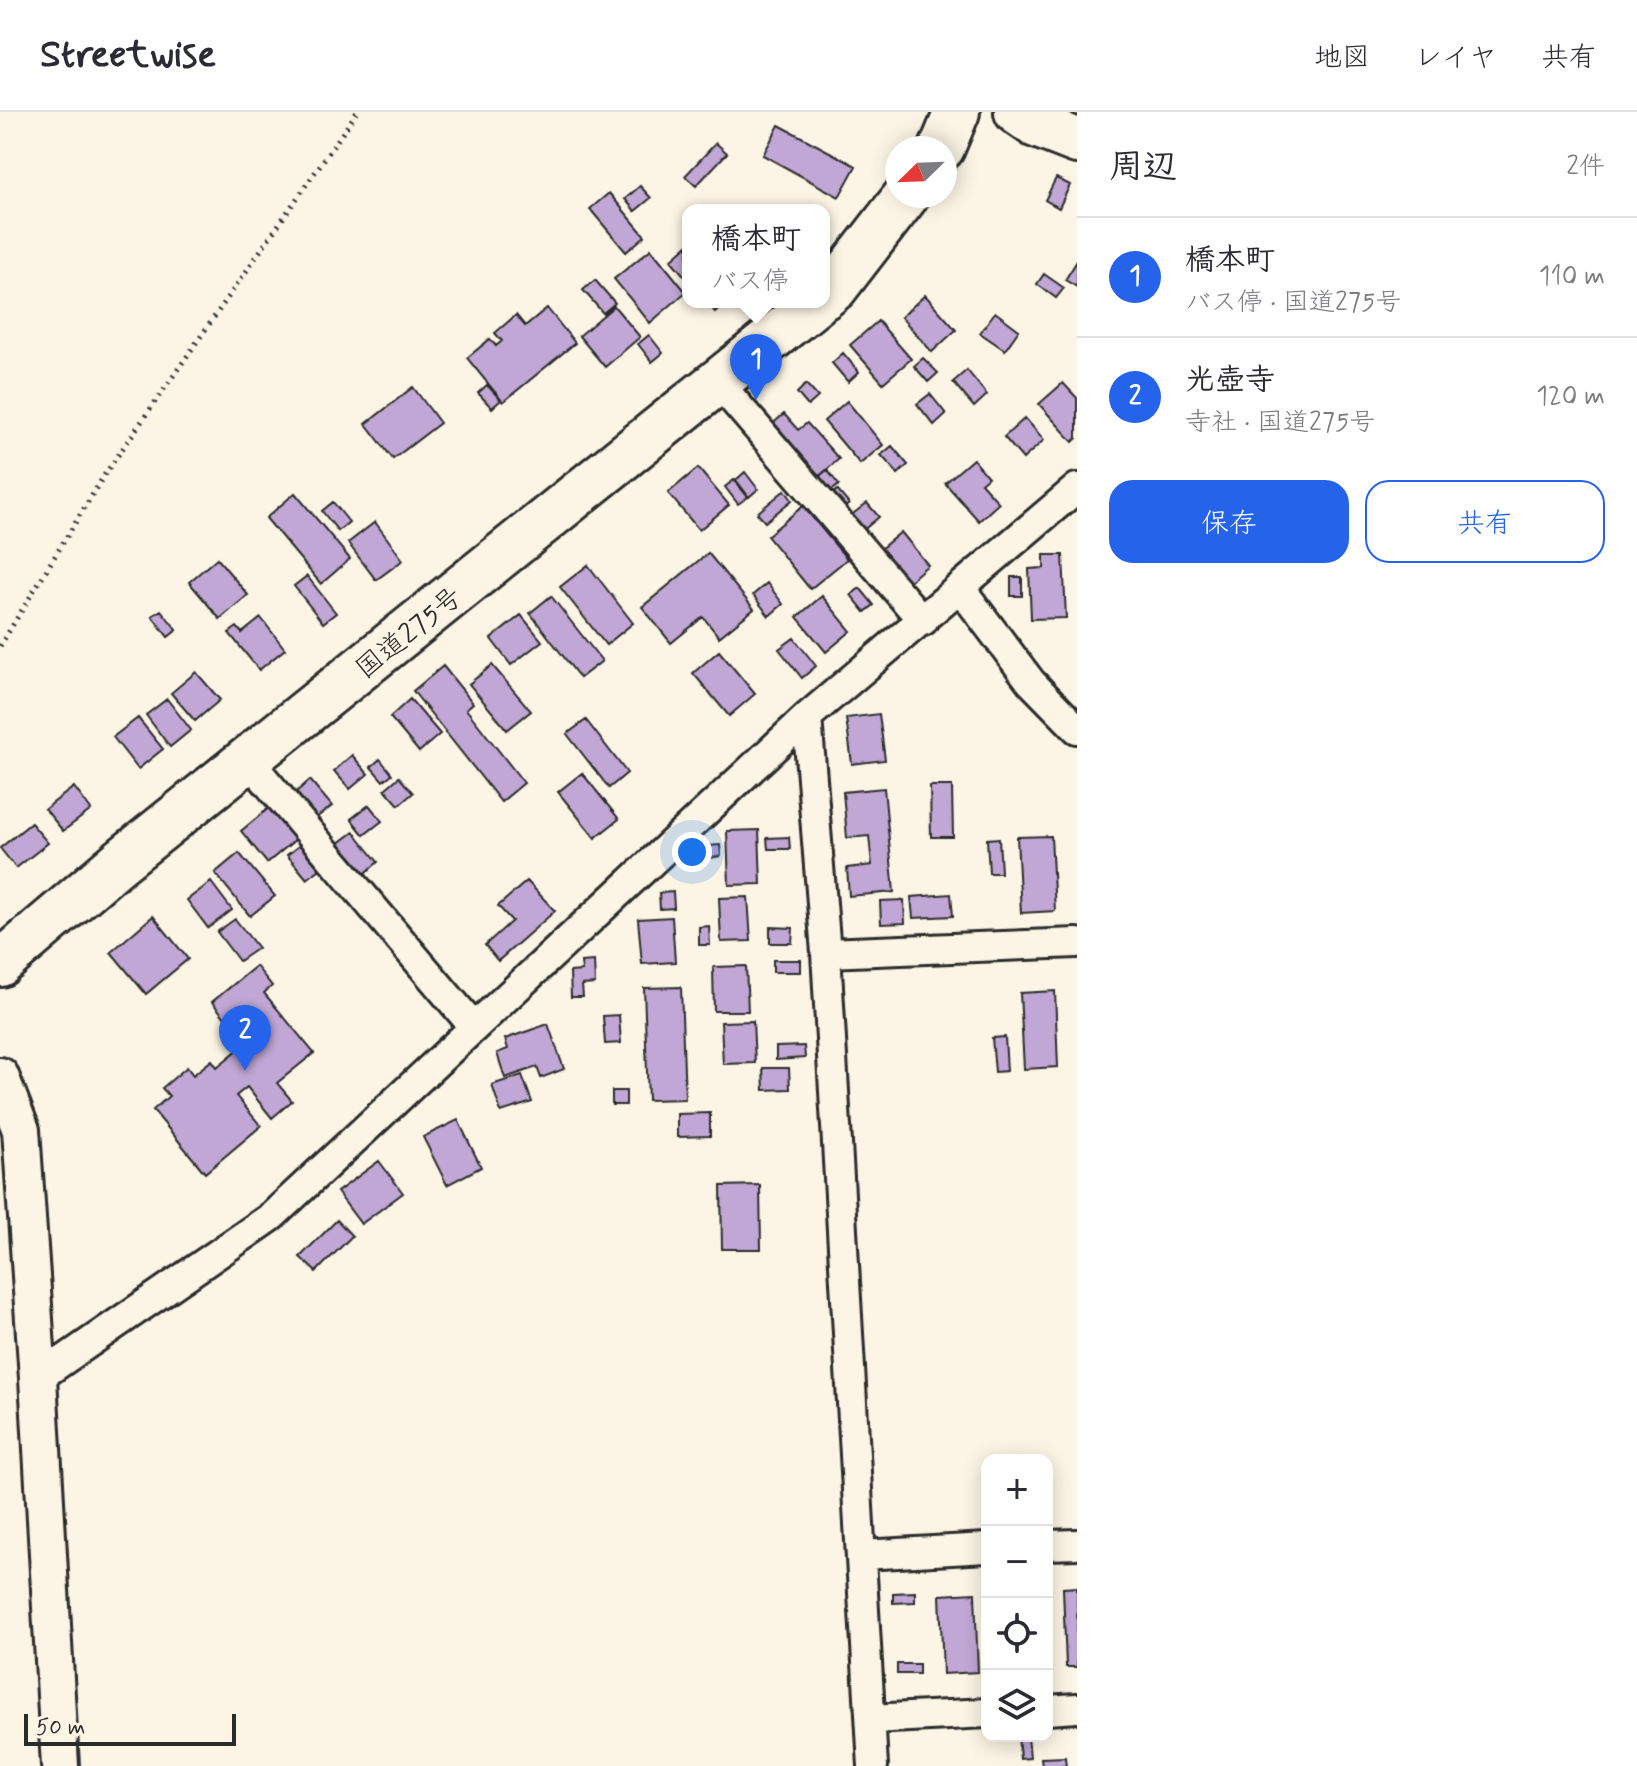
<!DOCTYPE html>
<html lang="ja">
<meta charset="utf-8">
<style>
body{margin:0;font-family:Mynerve,"Klee One",sans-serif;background:#f2f2f3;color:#2b2b33}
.controls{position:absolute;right:24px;bottom:24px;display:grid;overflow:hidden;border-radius:16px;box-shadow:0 4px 20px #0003}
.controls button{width:72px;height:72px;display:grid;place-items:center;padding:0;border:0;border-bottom:2px solid #e1e1e2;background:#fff;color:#2b2b33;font:40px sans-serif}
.compass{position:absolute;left:885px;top:24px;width:72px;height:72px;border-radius:50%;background:#fff;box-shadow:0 4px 20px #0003;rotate:247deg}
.scale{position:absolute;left:24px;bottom:20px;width:212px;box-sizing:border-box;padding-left:8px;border:4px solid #2b2b2b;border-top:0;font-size:22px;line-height:28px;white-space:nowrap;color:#2b2b2b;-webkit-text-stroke:6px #fcf5e5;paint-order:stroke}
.you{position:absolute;left:692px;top:740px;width:28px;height:28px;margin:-20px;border:6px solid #fff;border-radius:50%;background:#1a73e8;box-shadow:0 0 0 12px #1a73e833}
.badge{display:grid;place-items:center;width:52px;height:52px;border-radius:50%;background:#2563eb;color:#fff;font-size:26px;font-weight:700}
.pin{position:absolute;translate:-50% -66px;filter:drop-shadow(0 2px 4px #0008)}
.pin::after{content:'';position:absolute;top:42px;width:28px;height:24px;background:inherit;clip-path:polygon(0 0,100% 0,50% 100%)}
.popup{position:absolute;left:682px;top:92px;width:148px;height:104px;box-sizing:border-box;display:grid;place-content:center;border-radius:16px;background:#fff;filter:drop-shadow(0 2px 6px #0005);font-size:26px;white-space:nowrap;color:#7c7c81}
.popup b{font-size:30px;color:#2b2b33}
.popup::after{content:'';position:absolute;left:50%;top:100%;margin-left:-16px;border:16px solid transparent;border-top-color:#fff}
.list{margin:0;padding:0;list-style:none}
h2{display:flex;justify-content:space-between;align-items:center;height:104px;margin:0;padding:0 32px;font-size:34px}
h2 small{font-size:26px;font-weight:400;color:#7c7c81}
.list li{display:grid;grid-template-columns:52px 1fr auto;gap:24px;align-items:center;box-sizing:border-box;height:120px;padding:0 32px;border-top:2px solid #e1e1e2}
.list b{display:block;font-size:30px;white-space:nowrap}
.list p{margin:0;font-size:26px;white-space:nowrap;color:#7c7c81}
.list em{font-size:26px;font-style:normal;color:#7c7c81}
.actions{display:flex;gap:16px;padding:24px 32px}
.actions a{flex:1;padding:18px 0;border:2px solid #2563eb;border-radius:24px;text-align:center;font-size:28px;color:#2563eb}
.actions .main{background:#2563eb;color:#fff}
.icon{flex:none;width:44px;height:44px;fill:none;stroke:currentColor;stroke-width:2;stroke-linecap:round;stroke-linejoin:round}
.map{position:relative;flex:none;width:1077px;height:1654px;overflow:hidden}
header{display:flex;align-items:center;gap:48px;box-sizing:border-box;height:112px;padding:0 40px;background:#fff;border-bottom:2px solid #e1e1e2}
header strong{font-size:38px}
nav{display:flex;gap:44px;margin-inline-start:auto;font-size:28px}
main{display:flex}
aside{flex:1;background:#fff}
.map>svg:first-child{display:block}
.building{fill:#c0a7d5;stroke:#2b2b2b;stroke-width:2}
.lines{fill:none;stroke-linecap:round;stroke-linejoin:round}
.minor-casing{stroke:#2b2b2b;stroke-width:34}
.tertiary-casing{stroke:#2b2b2b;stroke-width:42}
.trunk-casing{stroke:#2b2b2b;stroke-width:50}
.path{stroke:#2b2b2b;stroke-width:5;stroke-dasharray:2 6;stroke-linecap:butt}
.minor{stroke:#fcf5e5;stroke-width:28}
.tertiary{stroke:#fcf5e5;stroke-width:36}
.trunk{stroke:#fcf5e5;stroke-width:44}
.labels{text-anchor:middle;stroke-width:6;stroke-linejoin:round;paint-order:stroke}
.street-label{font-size:28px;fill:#2b2b2b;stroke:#fcf5e5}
</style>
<header>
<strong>Streetwise</strong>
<nav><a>地図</a><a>レイヤ</a><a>共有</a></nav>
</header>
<main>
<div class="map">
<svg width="1077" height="1654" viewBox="0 0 1077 1654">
<rect width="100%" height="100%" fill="#fcf5e5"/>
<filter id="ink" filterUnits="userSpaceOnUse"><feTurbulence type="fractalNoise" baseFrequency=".0125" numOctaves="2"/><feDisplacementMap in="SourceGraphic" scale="16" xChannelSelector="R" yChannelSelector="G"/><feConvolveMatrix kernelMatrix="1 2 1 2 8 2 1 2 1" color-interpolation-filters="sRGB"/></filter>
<g filter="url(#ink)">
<path class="building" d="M779,13L856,54L839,85L763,43Z
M716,31L727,41L696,74L685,64Z
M1056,66L1070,73L1059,96L1045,88Z
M640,74L651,86L635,99L625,87Z
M609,81L645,124L626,140L590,97Z
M688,133V168L671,148Z
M651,137L686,180L650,211L614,167Z
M1077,149V175L1065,168Z
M1044,162L1064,176L1056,186L1037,172Z
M595,168L615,191L603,201L583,178Z
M925,183L956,218L932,240L901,205Z
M707,190H727L715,200Z
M614,194L640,225L605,255L579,224Z
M547,196L575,231L503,290L467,246L490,227L496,234L502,229L495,221L516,203L525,214Z
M995,200L1019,218L1005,238L980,221Z
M878,209L911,247L883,271L850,233Z
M649,223L663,241L652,250L638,232Z
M843,241L859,260L848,270L832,251Z
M923,246L938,261L928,270L914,254Z
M967,258L987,283L974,295L953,270Z
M1063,271L1077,286V326L1073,330L1039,292Z
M806,272L818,285L808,294L797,281Z
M487,273L501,288L492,296L478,281Z
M413,275L440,311L393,347L366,312Z
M930,282L946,302L934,313L917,292Z
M847,289L883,333L860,352L824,309Z
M784,302L798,318L807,311L839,347L816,367L770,314Z
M1025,306L1044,328L1023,347L1004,325Z
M892,334L908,353L898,362L881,343Z
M973,347L988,365L981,371L999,391L979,409L945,371Z
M698,356L729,393L699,418L668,381Z
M827,358L839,373L828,381L816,367Z
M745,360L758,377L749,385L736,368Z
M734,368L748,385L738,392L725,375Z
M785,378L792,388L765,410L757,401Z
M837,378L849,392L840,399L828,385Z
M295,381L350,447L321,472L266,406Z
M333,390L349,410L338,419L322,399Z
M867,391L879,405L861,420L849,405Z
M803,394L847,447L810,477L767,424Z
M375,410L403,448L376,468L348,431Z
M901,420L928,453L906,472L878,439Z
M708,441L754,497L719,525L703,505L671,531L642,495Z
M1044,443H1063L1066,506L1031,507L1029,457L1044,456Z
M217,446L248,483L220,507L189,470Z
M588,453L633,511L606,533L560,475Z
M307,464L336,501L323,511L294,474Z
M1011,465H1022V484H1011Z
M767,471L783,492L769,504L753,483Z
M860,476L874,493L865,500L851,483Z
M551,484L602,549L580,566L530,501Z
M822,484L851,519L826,540L797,505Z
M161,498L177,518L168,525L152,504Z
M521,503L542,529L511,553L491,527Z
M261,506L285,537L259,558L229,521L237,515L242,521Z
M794,526L816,554L802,566L779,537Z
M719,539L755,582L729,604L693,561Z
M492,553L531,599L507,618L469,572Z
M443,554L473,591L466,597L524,671L501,690L413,579Z
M196,560L220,588L195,609L171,581Z
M167,587L191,618L170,635L146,603Z
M410,587L440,622L419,640L390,605Z
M879,602L885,648L852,652L846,606Z
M138,606L163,637L138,657L113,625Z
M586,608L627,661L609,676L567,622Z
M352,643L368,662L350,677L334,659Z
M380,647L392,662L383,669L371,655Z
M582,661L619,707L595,726L558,680Z
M399,665L413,681L399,693L385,677Z
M310,668L332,694L316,706L295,681Z
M930,674H952L953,725H931Z
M74,675L91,698L63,719L45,697Z
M884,676L894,780L849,784L847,756L872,753L869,724L847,726L843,680Z
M369,693L382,709L364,723L351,707Z
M270,695L296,727L267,751L241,719Z
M31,711L48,731L16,756L0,736Z
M759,718L761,772L729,773L727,719Z
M354,720L378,750L360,766L334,735Z
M1051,724L1055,799L1021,801L1017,725Z
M789,725L790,737H768L767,726Z
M999,726L1001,761H989L987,727Z
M300,733L320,757L307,767L287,743Z
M720,733L721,744L710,746L708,734Z
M239,741L275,784L250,804L215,761Z
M527,769L555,799L498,849L485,833L512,809L498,794Z
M211,770L232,798L208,816L187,788Z
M673,780L674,796L660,797L659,781Z
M951,782L953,804L913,806L911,785Z
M748,785L751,829L721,830L719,786Z
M904,788L905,811L881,812L880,789Z
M153,804L188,847L146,882L111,840Z
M672,805L675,850L642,852L638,807Z
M235,807L258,836L239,849L217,820Z
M709,814L710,833H699V815Z
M770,815L793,816L792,831H770Z
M773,848H801V860H773Z
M594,849L595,872L582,873L583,885H571L570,860L582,859L581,850Z
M256,854L272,874L264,881L314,941L277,971L292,989L272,1006L247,975L236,984L261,1014L205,1061L153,998L169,984L162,976L187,955L193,963L212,948L217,955L246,931L212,890Z
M746,854L748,899H714L713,855Z
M681,875L685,987L648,988L644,876Z
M1055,879L1058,955L1024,957L1020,881Z
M619,903L621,931L605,932L603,904Z
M753,909L755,951L723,952L721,910Z
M548,912L564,957L541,966L537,955L505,966L497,941L508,937L505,927Z
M1005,925L1007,959L995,960L992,926Z
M804,934L805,946L776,948V935Z
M763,956H789L790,977L764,978Z
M522,963L532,990L501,1000L492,973Z
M612,979H626V993H612Z
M710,1001V1024L677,1025V1002Z
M458,1008L481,1055L447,1073L423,1025Z
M379,1049L403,1081L361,1112L337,1080Z
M760,1073L761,1137H722L721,1074Z
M337,1108L352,1124L316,1160L300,1145Z
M1077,1475V1555H1066L1063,1476Z
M915,1480V1490L893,1491V1481Z
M975,1481L978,1560L943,1562L940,1483Z
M897,1552H919V1562H897Z
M1018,1624H1028L1030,1646L1020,1647Z
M1065,1645L1066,1654H1042L1041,1646Z"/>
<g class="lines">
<defs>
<path id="minor" d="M717,269L923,509
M961,477L1031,570L1077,617
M807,605L826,841L873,1654
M249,649L474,915
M826,841L1077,831
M38,1266L271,1105L807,605L1077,376
M1047,1433L1077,1432
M862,1443L987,1436
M1047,1598L1077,1596
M871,1607L987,1601"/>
<path id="tertiary" d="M0,964L21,1018L38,1266L60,1654"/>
<path id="trunk" d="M1017,0L1036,13L1077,29
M942,36L957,0
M824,185L835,176L906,84
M0,852L117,752L817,190"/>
</defs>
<use href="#minor" class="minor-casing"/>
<use href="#tertiary" class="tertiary-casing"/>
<use href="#trunk" class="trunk-casing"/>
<path class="path" d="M0,534L105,362L357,0"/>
<use href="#minor" class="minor"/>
<use href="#tertiary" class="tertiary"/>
<use href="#trunk" class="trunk"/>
</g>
</g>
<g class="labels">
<g class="street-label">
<text transform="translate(408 520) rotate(-39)" y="10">国道275号</text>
</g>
</g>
</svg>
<div class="controls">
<button>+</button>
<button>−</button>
<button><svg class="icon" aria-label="locate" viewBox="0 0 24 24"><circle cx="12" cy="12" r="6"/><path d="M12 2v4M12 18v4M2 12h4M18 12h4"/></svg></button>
<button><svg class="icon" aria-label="layers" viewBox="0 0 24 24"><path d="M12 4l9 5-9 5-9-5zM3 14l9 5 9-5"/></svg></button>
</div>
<svg class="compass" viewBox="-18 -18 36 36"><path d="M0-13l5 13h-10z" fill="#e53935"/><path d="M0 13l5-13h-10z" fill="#7c7c81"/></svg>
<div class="scale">50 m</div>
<div class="you"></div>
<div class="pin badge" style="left:756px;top:288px">1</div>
<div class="popup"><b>橋本町</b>バス停</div>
<div class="pin badge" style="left:245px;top:959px">2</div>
</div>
<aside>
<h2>周辺<small>2件</small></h2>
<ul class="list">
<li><span class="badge">1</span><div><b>橋本町</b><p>バス停 · 国道275号</p></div><em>110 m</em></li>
<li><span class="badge">2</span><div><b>光壺寺</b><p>寺社 · 国道275号</p></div><em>120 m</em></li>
</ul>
<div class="actions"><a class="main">保存</a><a>共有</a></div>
</aside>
</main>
